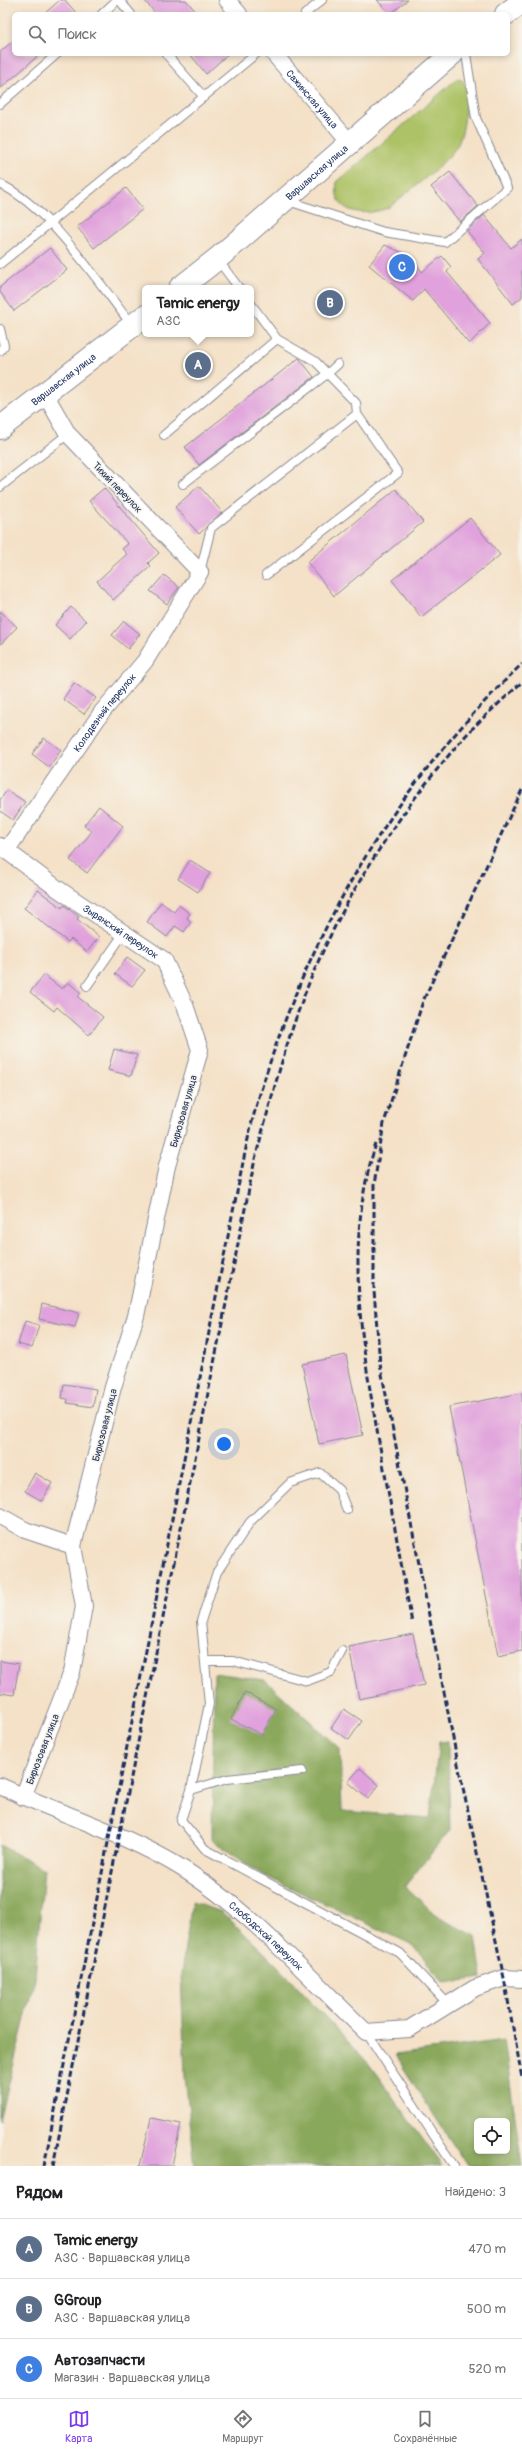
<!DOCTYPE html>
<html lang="ru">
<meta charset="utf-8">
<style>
body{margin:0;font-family:Pangolin,sans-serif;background:#f6f6f6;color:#202124}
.controls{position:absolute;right:12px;bottom:12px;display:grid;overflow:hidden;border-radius:6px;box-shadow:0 2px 6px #0003}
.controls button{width:36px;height:36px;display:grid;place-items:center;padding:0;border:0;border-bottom:1px solid #e0e0e0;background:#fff;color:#202124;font:20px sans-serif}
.you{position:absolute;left:224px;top:1444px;width:14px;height:14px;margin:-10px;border:3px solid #fff;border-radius:50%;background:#1a73e8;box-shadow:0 0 0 6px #1a73e833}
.badge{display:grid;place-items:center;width:26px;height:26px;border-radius:50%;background:#7c3aed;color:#fff;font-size:13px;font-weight:700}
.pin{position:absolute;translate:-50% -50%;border:2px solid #fff;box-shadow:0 1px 4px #0006}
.popup{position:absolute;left:142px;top:285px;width:112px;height:52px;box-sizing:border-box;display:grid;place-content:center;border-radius:6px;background:#fff;filter:drop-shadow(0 1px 3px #0005);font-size:13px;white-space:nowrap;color:#757577}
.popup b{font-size:15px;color:#202124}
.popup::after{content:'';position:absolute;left:50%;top:100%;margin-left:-8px;border:8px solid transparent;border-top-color:#fff}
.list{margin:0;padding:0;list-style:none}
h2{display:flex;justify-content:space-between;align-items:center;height:52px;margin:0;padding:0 16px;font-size:17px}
h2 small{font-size:13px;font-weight:400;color:#757577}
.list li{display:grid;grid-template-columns:26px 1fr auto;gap:12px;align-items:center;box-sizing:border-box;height:60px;padding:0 16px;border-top:1px solid #e0e0e0}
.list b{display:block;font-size:15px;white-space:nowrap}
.list p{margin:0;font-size:13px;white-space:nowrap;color:#757577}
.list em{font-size:13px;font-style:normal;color:#757577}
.icon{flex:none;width:22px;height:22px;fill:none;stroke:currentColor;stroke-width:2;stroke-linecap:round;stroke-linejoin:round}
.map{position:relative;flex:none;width:522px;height:2166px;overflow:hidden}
.search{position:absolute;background:#fff;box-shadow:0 2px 6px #0003;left:12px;right:12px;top:12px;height:44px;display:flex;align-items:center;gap:10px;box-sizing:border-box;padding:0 14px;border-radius:6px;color:#757577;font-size:15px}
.sheet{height:232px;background:#fff}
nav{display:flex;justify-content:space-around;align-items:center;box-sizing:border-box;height:56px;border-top:1px solid #e0e0e0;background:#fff;font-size:11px;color:#757577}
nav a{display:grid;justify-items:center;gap:2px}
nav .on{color:#7c3aed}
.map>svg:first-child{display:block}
.green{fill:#adc266;stroke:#647862}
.forest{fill:#8aa85b;stroke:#526c5c;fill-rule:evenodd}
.building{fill:#e0a1dc}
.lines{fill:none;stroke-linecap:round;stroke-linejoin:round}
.lane-casing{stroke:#888892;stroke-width:10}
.street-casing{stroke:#888892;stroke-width:18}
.secondary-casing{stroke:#888892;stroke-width:24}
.lane{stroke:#fff;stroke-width:8}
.street{stroke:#fff;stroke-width:16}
.secondary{stroke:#fff;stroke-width:22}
.rail{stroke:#1b2f5e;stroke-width:3;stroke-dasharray:6 3;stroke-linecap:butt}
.labels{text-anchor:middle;stroke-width:3;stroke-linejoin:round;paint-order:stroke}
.street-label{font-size:10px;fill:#1b2f5e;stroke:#f7f3e8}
</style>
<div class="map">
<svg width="522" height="2166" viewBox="0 0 522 2166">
<rect width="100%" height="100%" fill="#f7f3e8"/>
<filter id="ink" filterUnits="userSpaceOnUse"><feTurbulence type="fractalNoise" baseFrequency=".025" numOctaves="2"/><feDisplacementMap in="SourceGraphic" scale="8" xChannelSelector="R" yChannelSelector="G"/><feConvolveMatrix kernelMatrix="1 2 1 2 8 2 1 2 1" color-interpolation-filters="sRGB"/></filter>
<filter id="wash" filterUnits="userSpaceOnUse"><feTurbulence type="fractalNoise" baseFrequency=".012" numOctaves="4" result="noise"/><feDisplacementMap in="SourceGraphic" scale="16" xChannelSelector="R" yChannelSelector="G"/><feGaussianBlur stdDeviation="0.9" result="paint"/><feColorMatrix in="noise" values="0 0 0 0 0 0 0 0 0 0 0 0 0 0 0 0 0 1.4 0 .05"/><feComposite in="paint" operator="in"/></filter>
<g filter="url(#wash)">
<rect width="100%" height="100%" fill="#f4e1c7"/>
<path class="green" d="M458,78C468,82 466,91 466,101C465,115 464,131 458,144C449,162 407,192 390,207C368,217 331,216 337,182Z"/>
<path class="forest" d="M214,1673L265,1680L340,1749L342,1811L430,1818L439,1742L448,1741L450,1830L405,1886L439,1918L476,1936L482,1978L444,1983L413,1945L261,1874L212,1840Z
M0,1845L44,1869L35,1978L0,2120Z
M192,1902L222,1912L276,1964L369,2064L443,2166H195L185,2076L181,1973Z
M504,2040L522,2166H467L395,2055ZM477,2121H507V2151H477Z"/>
<g id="blocks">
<path class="building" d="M60,0H65L77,14H44Z
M144,0H186L198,14H156Z
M377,0H408L390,14Z
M14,40V54H40L0,89V52Z
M190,54H228L206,74Z
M450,172L478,206L460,222L431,187Z
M126,188L143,209L94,248L77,227Z
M484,215L511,248L522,239V297L513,304L478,259L485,253L467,231Z
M385,245L412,257L422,272L442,256L451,267L447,272L490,323L469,344L424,289L413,301L369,265Z
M50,248L67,270L14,311L0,292V287Z
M299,358L314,377L199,465L185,447Z
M199,486L222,512L199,534L175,507Z
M104,488L159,553L148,563L151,566L113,600L97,581L127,554L122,549L128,544L89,501Z
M396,489L423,522L334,596L307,562Z
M470,518L500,555L421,617L392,580Z
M164,575L179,587L167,604L150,591Z
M71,607L86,621L70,639L55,625Z
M0,611L17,627L0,645Z
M124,621L140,634L128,649L112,635Z
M74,683L96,698L84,714L63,699Z
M44,738L61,750L49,767L32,754Z
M7,790L25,802L13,820L0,811V800Z
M99,806L123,826L87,873L70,860L92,831L84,825Z
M190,860L210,873L198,892L178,879Z
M38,890L62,908L64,905L79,917L77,919L99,937L87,952L71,939L68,942L24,908Z
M161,902L174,912L179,905L190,914L187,918L191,922L184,932L175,926L167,937L147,922Z
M127,957L145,970L132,986L115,974Z
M44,975L62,989L68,982L81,993L78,997L103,1017L89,1035L57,1007L54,1011L30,992Z
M114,1049L137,1055L131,1076L108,1070Z
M42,1304L79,1313L75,1327L39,1319Z
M25,1321L39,1325L32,1348L18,1344Z
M346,1355L363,1435L319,1444L302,1364Z
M64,1384L96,1389L93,1407L67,1403L68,1399L62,1398Z
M522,1393V1651L498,1656L449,1407Z
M35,1473L52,1483L42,1501L25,1491Z
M413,1634L424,1685L359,1699L349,1647Z
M0,1661L19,1664L14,1695L0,1693Z
M245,1692L276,1709L262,1735L231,1719Z
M344,1709L362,1721L349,1740L331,1728Z
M360,1768L379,1785L368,1799L348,1782Z
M151,2118L181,2124L172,2166H140Z"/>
</g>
</g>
<g filter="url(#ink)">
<use href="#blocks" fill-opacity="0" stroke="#888892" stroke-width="1"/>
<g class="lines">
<defs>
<path id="lane" d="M119,0L131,14
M102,14L117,0
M305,14L322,0
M166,54L204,97
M0,104L57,54
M0,184C50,208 97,281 132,325
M288,201L384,232L445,242L507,188L476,118L466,54
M218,260L239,288
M0,264L256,54
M251,304L277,339L315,361L356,403L357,414L398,473L266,575
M0,329L4,346L0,351
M164,435L277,339
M183,484L327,374L338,364
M0,487L68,434
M200,572L211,528L357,414
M87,986L124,933
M205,1661H233L307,1681L331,1672L342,1651
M302,1771L227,1779L191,1790L181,1820L205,1849L400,1953L449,2005
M191,1790L209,1704L201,1621L217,1572L250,1522L290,1483L320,1473L339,1490L347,1510
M366,2032L454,2166"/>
<g id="street">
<path d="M227,0L239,14"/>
<path id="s1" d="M274,54L351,144"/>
<path id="s2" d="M0,846L58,889L164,960L185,1005L200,1050L167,1166L136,1316L113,1387L73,1546L84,1606L72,1672L23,1797"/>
<path id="s3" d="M6,851L102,712L145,661L200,572L68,434L45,394"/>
<path d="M0,1516L25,1530L73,1546"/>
<path id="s4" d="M0,1786C58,1813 126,1834 180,1867C247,1908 309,1977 366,2032L409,2029L475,1988L504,1978L522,1979"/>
</g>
<g id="secondary">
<path d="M506,14L522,2"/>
<path id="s5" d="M180,288L217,259L452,54"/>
<path id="s6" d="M0,428L145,316"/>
</g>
</defs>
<use href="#lane" class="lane-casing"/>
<use href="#street" class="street-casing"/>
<use href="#secondary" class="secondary-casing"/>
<use href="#lane" class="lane"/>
<use href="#street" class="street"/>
<use href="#secondary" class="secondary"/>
<path class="rail" d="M522,790L423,1001L384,1123L374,1185V1291L380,1364L459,1769L504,1978L522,2078
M376,1144C343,1243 362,1347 380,1447C391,1506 401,1564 412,1623
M44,2166L232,1216C240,1180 246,1142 256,1107C306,935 392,788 522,664
M53,2166L255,1159C271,1100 286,1040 309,983C345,895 399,812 461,741C479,720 502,701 522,682"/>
</g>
</g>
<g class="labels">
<g class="street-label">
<text dy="4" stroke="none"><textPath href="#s1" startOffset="59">Сажинская улица</textPath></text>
<text dy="4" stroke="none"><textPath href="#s5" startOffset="179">Варшавская улица</textPath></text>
<text dy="4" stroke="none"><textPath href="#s6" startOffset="80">Варшавская улица</textPath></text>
<text transform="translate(118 487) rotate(46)" y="4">Тихий переулок</text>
<text dy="4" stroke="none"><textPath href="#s3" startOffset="170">Колодезный переулок</textPath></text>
<text dy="4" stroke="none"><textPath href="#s2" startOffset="148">Зырянский переулок</textPath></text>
<text transform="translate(183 1111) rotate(-74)" y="4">Бирюзовая улица</text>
<text transform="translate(104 1425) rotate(-76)" y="4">Бирюзовая улица</text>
<text transform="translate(42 1749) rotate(-69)" y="4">Бирюзовая улица</text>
<text dy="4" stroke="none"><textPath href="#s4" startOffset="308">Слободской переулок</textPath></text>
</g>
</g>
</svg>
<div class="controls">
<button><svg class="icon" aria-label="locate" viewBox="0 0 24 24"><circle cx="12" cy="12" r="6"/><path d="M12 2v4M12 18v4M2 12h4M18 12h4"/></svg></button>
</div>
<div class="you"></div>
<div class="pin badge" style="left:198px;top:365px;background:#5c6f8a">A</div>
<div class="popup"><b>Tamic energy</b>АЗС</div>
<div class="pin badge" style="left:330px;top:303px;background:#5c6f8a">B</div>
<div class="pin badge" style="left:402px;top:267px;background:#3f7fe0">C</div>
<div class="search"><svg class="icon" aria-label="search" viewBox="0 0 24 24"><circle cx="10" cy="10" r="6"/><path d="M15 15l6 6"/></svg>Поиск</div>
</div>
<section class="sheet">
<h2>Рядом<small>Найдено: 3</small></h2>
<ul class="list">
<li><span class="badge" style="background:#5c6f8a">A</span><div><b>Tamic energy</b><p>АЗС · Варшавская улица</p></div><em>470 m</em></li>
<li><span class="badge" style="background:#5c6f8a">B</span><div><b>GGroup</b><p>АЗС · Варшавская улица</p></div><em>500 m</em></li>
<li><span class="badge" style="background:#3f7fe0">C</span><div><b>Автозапчасти</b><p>Магазин · Варшавская улица</p></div><em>520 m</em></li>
</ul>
</section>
<nav>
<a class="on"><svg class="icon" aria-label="map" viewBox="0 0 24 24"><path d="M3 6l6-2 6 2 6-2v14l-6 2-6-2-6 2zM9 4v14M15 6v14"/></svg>Карта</a>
<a><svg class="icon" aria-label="directions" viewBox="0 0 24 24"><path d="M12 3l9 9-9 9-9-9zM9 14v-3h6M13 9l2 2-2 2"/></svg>Маршрут</a>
<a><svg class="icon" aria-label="saved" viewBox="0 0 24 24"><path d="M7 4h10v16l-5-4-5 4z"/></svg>Сохранённые</a>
</nav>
